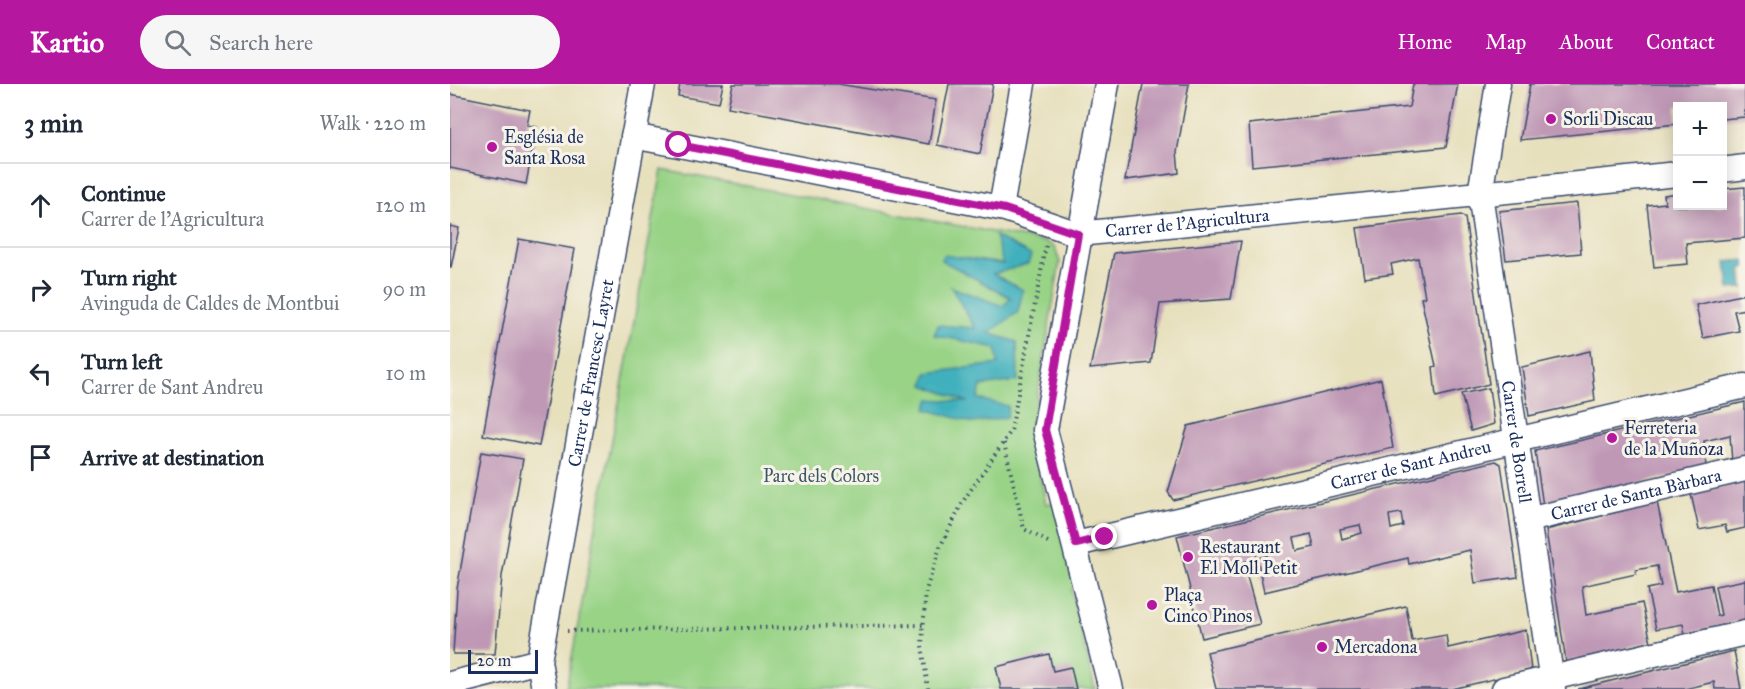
<!DOCTYPE html>
<meta charset="utf-8">
<style>
body{margin:0;font-family:"IM FELL Great Primer",serif;background:#f6f6f7;color:#1f2937}
.controls{position:absolute;right:18px;top:18px;display:grid;overflow:hidden;border-radius:0px;box-shadow:0 3px 15px #0003}
.controls button{width:54px;height:54px;display:grid;place-items:center;padding:0;border:0;border-bottom:2px solid #e0e1e3;background:#fff;color:#1f2937;font:30px sans-serif}
.scale{position:absolute;left:18px;bottom:15px;width:70px;box-sizing:border-box;padding-left:6px;border:3px solid #1b2f5e;border-top:0;font-size:16px;line-height:21px;white-space:nowrap;color:#1b2f5e;-webkit-text-stroke:4px #f7f3e8;paint-order:stroke}
.stop{position:absolute;width:18px;height:18px;margin:-14px;border:4px solid #b5179e;border-radius:50%;background:#fff}
.stop.end{background:#b5179e;border-color:#fff;box-shadow:0 2px 6px #0008}
.list{margin:0;padding:0;list-style:none}
h2{display:flex;justify-content:space-between;align-items:center;height:78px;margin:0;padding:0 24px;font-size:26px}
h2 small{font-size:20px;font-weight:400;color:#747a83}
.list li{display:grid;grid-template-columns:39px 1fr auto;gap:18px;align-items:center;box-sizing:border-box;height:84px;padding:0 24px;border-top:2px solid #e0e1e3}
.list b{display:block;font-size:22px;white-space:nowrap}
.list p{margin:0;font-size:20px;white-space:nowrap;color:#747a83}
.list em{font-size:20px;font-style:normal;color:#747a83}
.icon{flex:none;width:33px;height:33px;fill:none;stroke:currentColor;stroke-width:2;stroke-linecap:round;stroke-linejoin:round}
.map{position:relative;flex:none;width:1295px;height:605px;overflow:hidden}
header{display:flex;align-items:center;gap:36px;box-sizing:border-box;height:84px;padding:0 30px;background:#b5179e;color:#fff}
header strong{font-size:28px}
nav{display:flex;gap:33px;margin-inline-start:auto;font-size:21px}
.search{width:420px;height:54px;background:#f6f6f7;display:flex;align-items:center;gap:15px;box-sizing:border-box;padding:0 21px;border-radius:33px;color:#747a83;font-size:22px}
main{display:flex}
aside{flex:1;background:#fff}
.map>svg:first-child{display:block}
.green{fill:#98d386;stroke:#5a8172;stroke-width:1.5}
.water{fill:#41b0bd;stroke:#2e708e;stroke-width:1.5}
.building{fill:#bf98b6;fill-rule:evenodd}
.lines{fill:none;stroke-linecap:round;stroke-linejoin:round}
.minor-casing{stroke:#3a4a6c;stroke-width:27}
.path{stroke:#3a4a6c;stroke-width:4;stroke-dasharray:1.5 4.5;stroke-linecap:butt}
.minor{stroke:#fff;stroke-width:24}
.route{stroke:#b5179e;stroke-width:8}
.poi-dot{fill:#b5179e;stroke:#f7f3e8;stroke-width:2}
.labels{text-anchor:middle;stroke-width:6;stroke-linejoin:round;paint-order:stroke}
.poi-label{font-size:18px;fill:#1b2f5e;stroke:#f7f3e8;text-anchor:start}
.street-label{font-size:18px;fill:#1b2f5e;stroke:#f7f3e8}
.park-label{font-size:18px;fill:#3a5868;stroke:#f7f3e8}
</style>
<header>
<strong>Kartio</strong>
<div class="search"><svg class="icon" aria-label="search" viewBox="0 0 24 24"><circle cx="10" cy="10" r="6"/><path d="M15 15l6 6"/></svg>Search here</div>
<nav><a>Home</a><a>Map</a><a>About</a><a>Contact</a></nav>
</header>
<main>
<aside>
<h2>3 min<small>Walk · 220 m</small></h2>
<ul class="list">
<li><svg class="icon" aria-label="ahead" viewBox="0 0 24 24"><path d="M12 20V5M6 11l6-6 6 6"/></svg><div><b>Continue</b><p>Carrer de l'Agricultura</p></div><em>120 m</em></li>
<li><svg class="icon" aria-label="right" viewBox="0 0 24 24"><path d="M7 20v-9h11M14 6l5 5-5 5"/></svg><div><b>Turn right</b><p>Avinguda de Caldes de Montbui</p></div><em>90 m</em></li>
<li><svg class="icon" aria-label="left" viewBox="0 0 24 24"><path d="M17 20v-9H6M10 6l-5 5 5 5"/></svg><div><b>Turn left</b><p>Carrer de Sant Andreu</p></div><em>10 m</em></li>
<li><svg class="icon" aria-label="arrive" viewBox="0 0 24 24"><path d="M6 21V4h12l-3 4 3 4H6"/></svg><div><b>Arrive at destination</b></div></li>
</ul>
</aside>
<div class="map">
<svg width="1295" height="605" viewBox="0 0 1295 605">
<rect width="100%" height="100%" fill="#f7f3e8"/>
<filter id="ink" filterUnits="userSpaceOnUse"><feTurbulence type="fractalNoise" baseFrequency=".0167" numOctaves="2"/><feDisplacementMap in="SourceGraphic" scale="12" xChannelSelector="R" yChannelSelector="G"/><feConvolveMatrix kernelMatrix="1 2 1 2 8 2 1 2 1" color-interpolation-filters="sRGB"/></filter>
<filter id="wash" filterUnits="userSpaceOnUse"><feTurbulence type="fractalNoise" baseFrequency=".008" numOctaves="4" result="noise"/><feDisplacementMap in="SourceGraphic" scale="24" xChannelSelector="R" yChannelSelector="G"/><feGaussianBlur stdDeviation="1.35" result="paint"/><feColorMatrix in="noise" values="0 0 0 0 0 0 0 0 0 0 0 0 0 0 0 0 0 1.4 0 .05"/><feComposite in="paint" operator="in"/></filter>
<g filter="url(#wash)">
<rect width="100%" height="100%" fill="#e7e0bd"/>
<path class="green" d="M212,86L596,158L605,164L610,178L581,348L596,420L606,418L627,502L621,506L645,605H116Z"/>
<path class="water" d="M545,152L581,171L578,180L543,190L573,206L568,228L539,249L567,258L568,297L531,302L528,315L558,322L557,333L523,339L476,325L480,315L518,318L474,301L477,289L548,280L546,264L484,251L488,241L525,244L501,203L553,222L561,214L491,176L494,171L553,180Z
M1295,176V183L1291,185L1293,204L1279,205L1276,178Z"/>
<g id="blocks">
<path class="building" d="M230,0H273L269,19L228,12Z
M283,0H388L486,16L479,60L278,23Z
M499,0H543L530,70L487,61Z
M693,0H739L727,68L729,89L675,96Z
M963,0H1008L996,63L802,82L799,40L959,23Z
M1080,0H1295V33L1272,35V22H1227V40L1070,56Z
M0,10L80,26L77,41L87,43L76,100L0,84Z
M1295,103V154L1236,159L1238,180L1204,183L1197,121L1215,119L1214,111L1227,109V122H1272V105Z
M1127,119L1131,169L1056,176L1049,127Z
M1011,131L1015,134L1039,300L986,313L983,283L986,282L971,214L975,213L968,174L941,180L943,190L915,194L907,144Z
M0,142L9,144L1,183H0Z
M69,155L125,165L89,362L33,351Z
M791,157L781,215L710,220L701,279L640,285L664,169Z
M1295,210V225L1284,227L1289,247L1253,254L1246,221Z
M1140,267L1145,317L1079,332L1072,283Z
M931,295L943,364L723,416L718,408L738,342Z
M1039,304L1044,340L1021,347L1011,310Z
M1295,318V375L1282,378L1280,351L1254,357L1256,384L1093,422L1085,367Z
M31,368L73,375L52,492L45,570H3L7,505Z
M1046,377L1051,380L1068,493L1025,499L1020,466L959,480L958,474L814,508L807,474L817,472L814,462L805,464L807,474L793,478L810,540L752,554L727,452ZM951,429L953,442L941,445L939,431ZM910,441L912,449L892,455L890,445ZM861,450L864,463L847,467L844,454Z
M1295,397V444L1277,448L1275,441L1249,446L1241,410Z
M1207,418L1226,508L1261,501L1267,532L1271,531L1265,502L1295,496V536L1235,550L1233,540L1206,545L1197,505L1211,502L1207,482L1186,486V490L1132,502L1136,531L1192,519L1201,558L1116,578L1096,446Z
M956,522L962,557L996,551L998,564L1076,546L1081,586L1002,605H766L757,568Z
M1284,567L1291,605H1265L1264,598L1235,605H1128Z
M599,570L603,587L621,583L626,605H551L546,583Z"/>
</g>
</g>
<g filter="url(#ink)">
<use href="#blocks" fill-opacity="0" stroke="#3a4a6c" stroke-width="1.5"/>
<g class="lines">
<defs>
<g id="minor">
<path d="M657,0L595,346L661,605"/>
<path id="s1" d="M1048,0L1030,110L1103,605"/>
<path id="s2" d="M183,52L555,125L628,150L1228,90"/>
<path d="M1272,86L1295,83"/>
<path d="M551,124L573,0"/>
<path id="s3" d="M1078,436L1295,385"/>
<path id="s4" d="M626,460L1295,302"/>
<path d="M0,600L89,577"/>
<path id="s5" d="M94,605L89,577L193,0"/>
<path d="M1054,605L1295,549"/>
</g>
</defs>
<use href="#minor" class="minor-casing"/>
<path class="path" d="M554,359L574,445L600,459
M117,547L473,541
M478,605L472,561L476,506L490,463L514,416L561,347L596,161"/>
<use href="#minor" class="minor"/>
</g>
</g>
<g class="lines" filter="url(#ink)">
<path class="route" d="M229,61L555,125L628,150L595,346L626,460L655,453"/>
</g>
<g class="poi-dot">
<circle cx="1101" cy="35" r="6"/>
<circle cx="42" cy="63" r="6"/>
<circle cx="1162" cy="354" r="6"/>
<circle cx="738" cy="473" r="6"/>
<circle cx="702" cy="521" r="6"/>
<circle cx="872" cy="563" r="6"/>
</g>
<g class="labels">
<g class="poi-label">
<text x="1113" y="41">Sorli Discau</text>
<text x="54" y="59">Església de<tspan x="54" dy="21">Santa Rosa</tspan></text>
<text x="1174" y="350">Ferreteria<tspan x="1174" dy="21">de la Muñoza</tspan></text>
<text x="750" y="469">Restaurant<tspan x="750" dy="21">El Moll Petit</tspan></text>
<text x="714" y="517">Plaça<tspan x="714" dy="21">Cinco Pinos</tspan></text>
<text x="884" y="569">Mercadona</text>
</g>
<g class="street-label">
<text dy="6" stroke="none"><textPath href="#s2" startOffset="566">Carrer de l'Agricultura</textPath></text>
<text dy="6" stroke="none"><textPath href="#s5" startOffset="321">Carrer de Francesc Layret</textPath></text>
<text dy="6" stroke="none"><textPath href="#s1" startOffset="362">Carrer de Borrell</textPath></text>
<text dy="6" stroke="none"><textPath href="#s4" startOffset="344">Carrer de Sant Andreu</textPath></text>
<text dy="6" stroke="none"><textPath href="#s3" startOffset="111">Carrer de Santa Bàrbara</textPath></text>
</g>
<g class="park-label">
<text x="371" y="398">Parc dels Colors</text>
</g>
</g>
</svg>
<div class="controls">
<button>+</button>
<button>−</button>
</div>
<div class="scale">20 m</div>
<div class="stop" style="left:229px;top:61px"></div>
<div class="stop end" style="left:655px;top:453px"></div>
</div>
</main>
